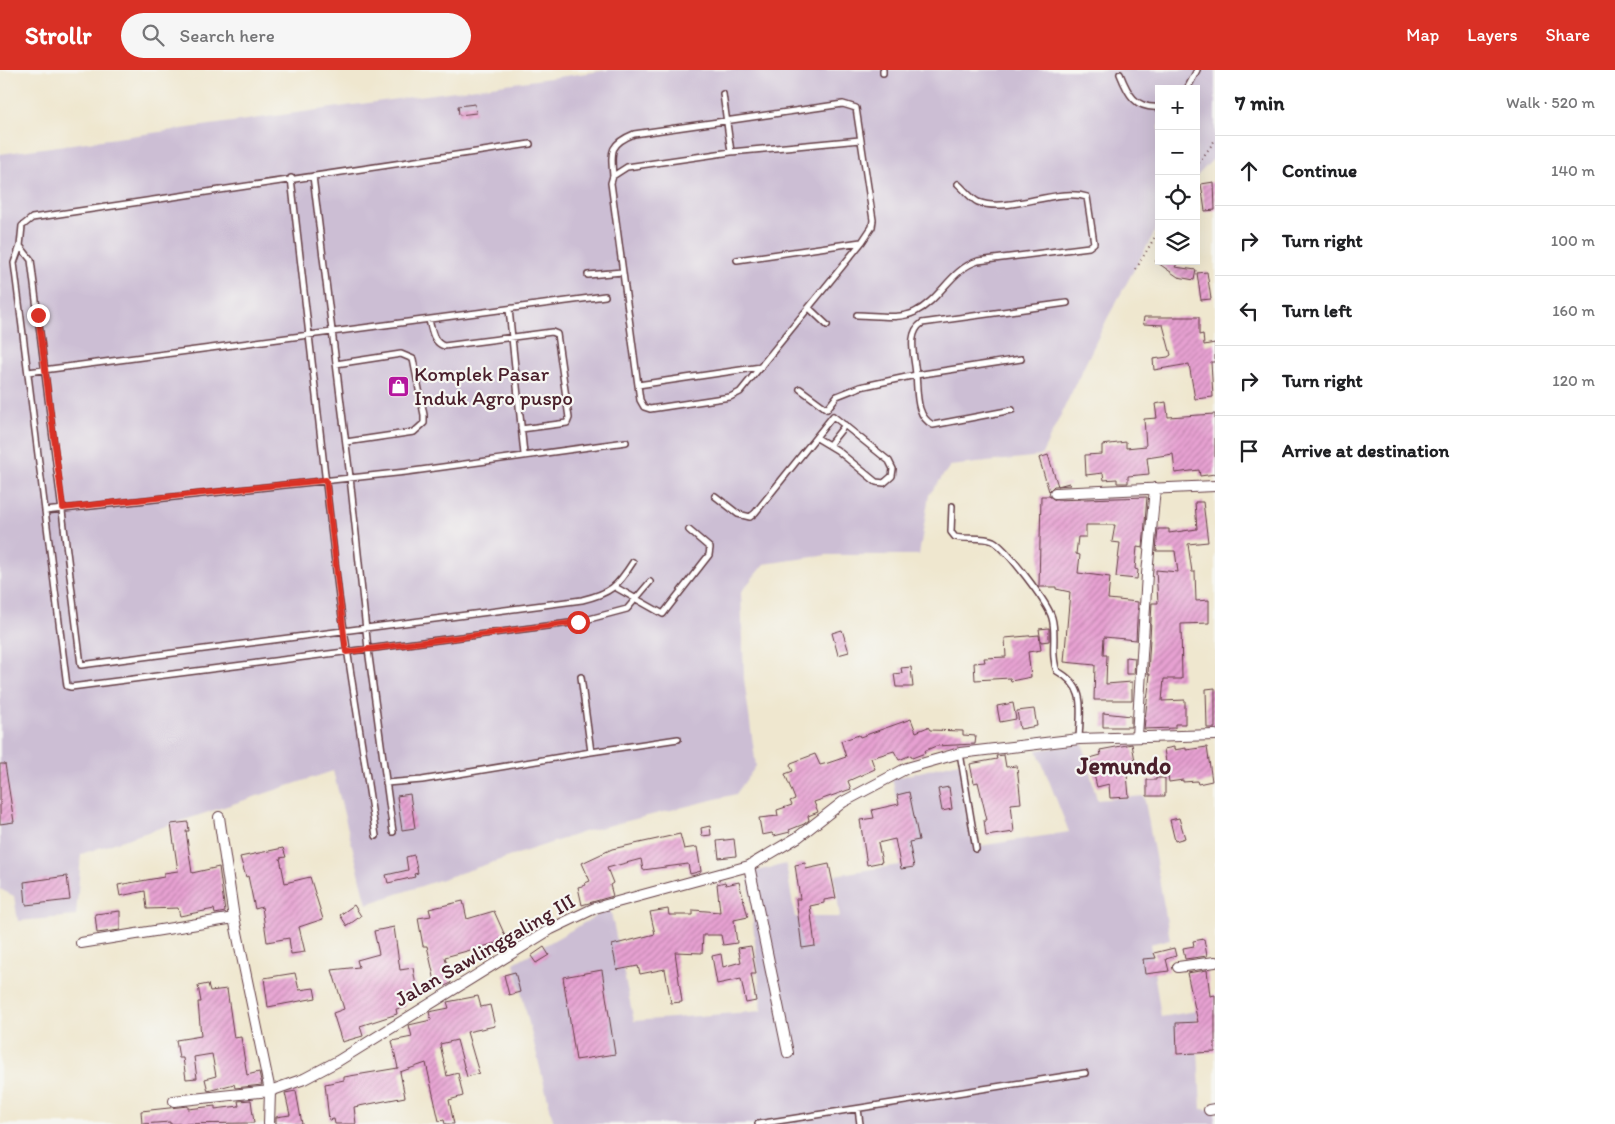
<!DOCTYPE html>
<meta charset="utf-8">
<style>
body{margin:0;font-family:Itim,sans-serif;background:#f6f6f6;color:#202124}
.controls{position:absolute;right:15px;top:15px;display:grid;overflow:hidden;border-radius:0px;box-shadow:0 5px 20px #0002}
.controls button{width:45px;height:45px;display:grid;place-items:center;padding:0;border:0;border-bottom:1px solid #e0e0e0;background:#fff;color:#202124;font:25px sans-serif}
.stop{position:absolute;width:15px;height:15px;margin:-11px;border:4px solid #d93025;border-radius:50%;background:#fff}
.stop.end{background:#d93025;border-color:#fff;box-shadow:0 1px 5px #0008}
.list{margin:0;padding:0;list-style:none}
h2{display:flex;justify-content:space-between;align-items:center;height:65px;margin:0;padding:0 20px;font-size:21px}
h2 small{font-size:16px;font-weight:400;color:#757577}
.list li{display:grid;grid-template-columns:32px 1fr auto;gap:15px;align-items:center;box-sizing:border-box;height:70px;padding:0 20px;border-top:1px solid #e0e0e0}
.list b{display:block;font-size:19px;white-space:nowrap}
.list em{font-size:16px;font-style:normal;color:#757577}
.icon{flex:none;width:28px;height:28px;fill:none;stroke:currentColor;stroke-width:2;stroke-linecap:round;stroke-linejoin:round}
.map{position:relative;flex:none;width:1215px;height:1054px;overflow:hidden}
header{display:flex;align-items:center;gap:30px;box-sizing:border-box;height:70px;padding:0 25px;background:#d93025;color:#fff}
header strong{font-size:24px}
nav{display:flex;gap:28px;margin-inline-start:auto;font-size:18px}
.search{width:350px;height:45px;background:#f6f6f6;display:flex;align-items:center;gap:12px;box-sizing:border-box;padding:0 18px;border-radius:28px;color:#757577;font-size:19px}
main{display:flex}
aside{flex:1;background:#fff}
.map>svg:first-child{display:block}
.industrial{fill:#ccbed4}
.building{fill:url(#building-hatch)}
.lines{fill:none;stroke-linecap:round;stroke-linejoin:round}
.service-casing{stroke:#633d44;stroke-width:8}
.minor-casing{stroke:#633d44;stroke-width:12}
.path{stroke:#633d44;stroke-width:2;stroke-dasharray:1 4;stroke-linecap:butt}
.service{stroke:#fff;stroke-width:5}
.minor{stroke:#fff;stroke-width:10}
.route{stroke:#d93025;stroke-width:6}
.labels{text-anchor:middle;stroke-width:4.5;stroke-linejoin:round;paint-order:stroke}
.poi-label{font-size:21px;fill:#4a1f2b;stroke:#f6f6f2;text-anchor:start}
.street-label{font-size:21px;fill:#4a1f2b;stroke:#f6f6f2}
.quarter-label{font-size:24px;font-weight:bold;fill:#4a1f2b;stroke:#f6f6f2}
</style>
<header>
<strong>Strollr</strong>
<div class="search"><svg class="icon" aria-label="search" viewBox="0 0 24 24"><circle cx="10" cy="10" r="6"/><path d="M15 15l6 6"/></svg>Search here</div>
<nav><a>Map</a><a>Layers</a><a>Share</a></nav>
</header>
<main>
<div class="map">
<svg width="1215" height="1054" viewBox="0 0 1215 1054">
<defs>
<pattern id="building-hatch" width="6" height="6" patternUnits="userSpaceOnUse" patternTransform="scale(1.25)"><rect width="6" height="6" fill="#e7a1d2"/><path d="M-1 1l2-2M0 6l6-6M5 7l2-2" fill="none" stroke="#bd83ab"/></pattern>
</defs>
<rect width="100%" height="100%" fill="#f6f6f2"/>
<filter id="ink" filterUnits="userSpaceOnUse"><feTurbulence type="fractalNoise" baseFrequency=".02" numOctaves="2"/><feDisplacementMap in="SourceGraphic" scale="10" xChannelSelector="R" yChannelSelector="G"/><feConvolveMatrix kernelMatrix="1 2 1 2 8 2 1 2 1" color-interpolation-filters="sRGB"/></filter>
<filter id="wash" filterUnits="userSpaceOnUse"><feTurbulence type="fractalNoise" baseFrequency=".0096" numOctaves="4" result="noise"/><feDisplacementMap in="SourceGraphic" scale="20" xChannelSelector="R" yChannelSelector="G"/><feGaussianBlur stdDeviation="1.12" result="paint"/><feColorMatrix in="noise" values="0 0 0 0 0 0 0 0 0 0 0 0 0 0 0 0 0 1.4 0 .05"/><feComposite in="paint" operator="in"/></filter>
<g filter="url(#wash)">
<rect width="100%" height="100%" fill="#efe7cf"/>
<path class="industrial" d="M608,0H1215V87L1196,107V19H1159V154L1107,249L1041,386L950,396L929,425L919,485H827L764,494L741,522L744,609L756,696L736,724L587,761L367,834L333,701L81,784L76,846L18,851L14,826L0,819V84Z
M1083,674L1097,730L1144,726L1170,869L1150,874L1161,947L1196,941L1201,1039L1215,1040V1054H554L514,893L610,838L634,951L762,941L748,803L786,794L795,847H840L834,805L912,793L892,709L963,691L979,776L1069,762L1037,680Z"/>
<g id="blocks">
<path class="building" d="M475,34L476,43L459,45L458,36Z
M1214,112L1215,140L1205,141L1201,114Z
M1155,191H1179L1175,197L1196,200L1194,210L1178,207Z
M1207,202L1211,229L1201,230L1197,203Z
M1144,247H1199V265L1203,264L1204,275L1215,273V292H1211L1213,327L1195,329L1189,294L1154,300L1153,289L1168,287L1171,285L1163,255L1143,254Z
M1166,332L1168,347L1215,344V404L1200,406L1199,400L1175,403L1173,384L1147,388L1149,404L1128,406V413H1117V409L1104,410L1103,403L1086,405L1085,385L1102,384V375L1126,372V378L1146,376L1144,349L1157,348L1155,334Z
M1048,385L1058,416L1069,413L1070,415L1054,416L1049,421L1039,388Z
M1041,426H1049L1055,430L1147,427L1143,478L1137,477L1135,499L1138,500L1137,509L1116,507L1120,473L1112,472L1115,455H1086V467H1078L1076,484L1080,485L1078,503L1110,507L1108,529L1138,532L1136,570L1104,567L1103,585H1107L1106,614L1132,612V630H1094L1095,595L1064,592L1070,522L1056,519V517H1039Z
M1195,432H1203L1208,472L1188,474L1192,502H1195L1196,531L1209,530V553L1181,554L1182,609H1164L1162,631L1185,630V654H1175V658L1144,659L1150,604H1148L1152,533H1158L1156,500L1178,502L1175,481H1156L1158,459H1169V463L1197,459Z
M1049,558V571L1041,572L1039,559Z
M842,560L849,582L838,585L832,563Z
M1039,565L1041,580L1028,582L1031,607L1011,611L1010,608L975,610L974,593L985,592L984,588L1006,587L1005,568Z
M1126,587L1135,588L1134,604H1126Z
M911,597L913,617H896L894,604L902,603L901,598Z
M1215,618V658H1207L1206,619Z
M1013,633L1016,649L1000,652L997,636Z
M1034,639L1037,656L1020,659L1017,641Z
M1103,643L1131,646V657H1103Z
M911,649L916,662L928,657L930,660L963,661V665L976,666L975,674L936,676L924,681L925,683L912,688L911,685L899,690L894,681L871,688L875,699L848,711L851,719L814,732L818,742L808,746L809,750L804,754L789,760L790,762L774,766L772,763L762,765L759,748L778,746L777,740L792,735L790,731L795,729L785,704L793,701L790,695L791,693L815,684L820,695L828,693L846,687L841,671L859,665L860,667Z
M1132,674L1137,702L1127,704L1129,727L1110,728L1109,714L1097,717L1090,688L1101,685L1100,680Z
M1174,677V680L1186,678V680L1207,677L1212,711L1198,714L1197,711L1183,712V710L1169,712L1164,679Z
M1004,685L1006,697L1017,696L1021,733L1011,734L1014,762L986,766L984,750H987L978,712L974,713L970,694L997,689L996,686Z
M0,694H5L14,752L0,754Z
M1156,708H1165V726H1147V710H1156Z
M949,717L952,739L942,741L938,719Z
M909,722L919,770L909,772L914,797L901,799L895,769L878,773L882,792L867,795L860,750L874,748L872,740L899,734L897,725Z
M410,724L415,758L402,760L397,726Z
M1179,748L1185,768L1175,771L1170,750Z
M188,752L189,761H186L192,803L219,797L225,842L215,844L214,839L180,846L178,838L147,839L145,821L120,826L118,815L164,807V803L178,801L171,754Z
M710,756L711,765L702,766L701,758Z
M680,764L684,779L697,777L701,801L690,804L688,794L643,800L641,789L607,798L613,813L610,815L613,826L582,835L578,817L586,815L585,813L590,811L582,793L612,779Z
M734,769L736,786L719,788L717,771Z
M283,778L286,787L280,788L285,813L310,807L323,849L299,857L305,882L291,884L289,868L267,872L262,837L255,839L248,806L246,807L240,787Z
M414,785L418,803L414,804L415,807L388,813L386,805L408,800L406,787Z
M805,793L806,799L829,794L836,828L824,830V833L810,836L815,876L802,878L796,829H800L795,795Z
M67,806L70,830L26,835L24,812Z
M725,812L726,815L739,812L748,847L734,850L737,873L723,875L721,865H703L702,883L675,882L682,932L671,933L665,899L640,904L638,896L617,900L612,875L655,864L650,842L668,839L669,845H693V840L720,842L717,814Z
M463,831L467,849L494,841L507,870L445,887L451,913L445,916L441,909L435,911L427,876H423L418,848L431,846L429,839Z
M354,835L361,846L347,856L340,845Z
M120,841V860L97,863L95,844Z
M394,857L400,900L413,898L418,928L405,930L406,937L396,939L397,944L360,956L363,966L342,972L333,943L344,939L332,900L359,897L357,890L379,884L374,861Z
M1204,869L1207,886L1185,889L1183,878L1194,876L1193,871Z
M751,876L756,904H751L756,931L746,933L741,909L717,914L712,886L721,884L723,897L741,892L738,878Z
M544,877L549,885L536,893L531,886Z
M1174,878L1176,886L1166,889L1169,901L1145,904L1143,889L1156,888L1154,883Z
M602,900L615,984L576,990L563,907Z
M1207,900L1210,926L1215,925V982L1177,984L1176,953L1198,952L1187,903Z
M515,902L520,922L509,925L504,905Z
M295,903L299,920L314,918L316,928L268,937L264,908Z
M208,914L210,921L227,919L234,968L241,967L247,1005L259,1002L262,1015L235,1018L234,1014L208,1021L205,1009L216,1006L212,984L194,987L197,1008L186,1009L183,988H179L176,970L201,966L198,932H201L198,916Z
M478,926L481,937L490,935L495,956L467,962L479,1003L467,1007L457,970L440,974L447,1006L458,1003L463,1026L449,1030L454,1054H445L444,1050L439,1051L426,993L400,1002L405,1027L354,1037L356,1054H335L334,1049L329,1050L325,1014L344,1010V1007L398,998L392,971L412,967L409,955L431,950L429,942L449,938L447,932Z
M296,1021L302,1054H276V1047L290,1045L285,1023Z
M251,1030L254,1053L170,1054V1052L142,1054L141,1041L188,1036V1039L215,1036V1039L239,1036L238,1031Z"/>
</g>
</g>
<g filter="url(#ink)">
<use href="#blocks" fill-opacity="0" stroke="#633d44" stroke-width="1"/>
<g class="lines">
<defs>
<path id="service" d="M883,3V0
M1120,4C1128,24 1135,39 1159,37
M1187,19L1197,0
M723,24L731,82
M530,74L32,148L22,156L20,176L14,193L67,616L71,617L578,552L627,539L650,512
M313,106L350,407L368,579L393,762
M613,106C611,82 609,74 634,64L843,34L856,38L873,150L872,157L862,172L740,322L730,327L650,339L644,337L640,330L611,113L613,106L627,97L731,82L860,70
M291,108L339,527L376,766
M20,176L31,190L81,595L582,530C611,523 617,517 633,492
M737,190L861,172
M588,205L622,202
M809,238L827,255
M509,239L524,384
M857,245C875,245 899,250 915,242C940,230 951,199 978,191L1089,177L1094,173L1087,127C1056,117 1009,144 978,132C971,129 964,119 958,114
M429,250C432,261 433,272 444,276L552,262L557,264L569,348L567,353L521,359
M336,294L401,284L413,289L424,345V353L414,362L346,372
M28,302L605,226
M638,315L761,297
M800,319L827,339L837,326L860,317L916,305C915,287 906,264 922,253L1067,233
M1012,340L933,355C915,346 918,322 916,305L1021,289
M829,375L845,355
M715,426L738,444L750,447L755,443L833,346L889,391L893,399L892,406L884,413L876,412L837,380L817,368
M952,436L951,462L955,467C966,470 982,466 993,471C1006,478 1048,533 1052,548C1057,566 1050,584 1057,601C1087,617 1080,639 1079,669
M45,441L406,402L626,372
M615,517L663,544L709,485L710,478L689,460
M591,682L678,669
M960,683L976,779
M386,713L422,710L591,682L581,607
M858,1039L860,1054
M758,1054L1085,1003"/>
<path id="minor" d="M1055,423L1215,416
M1137,666L1147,504L1155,418
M219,747L234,848L270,1021L269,1054
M749,796L788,983
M81,873L234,848
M1178,897L1215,892
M174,1031L270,1021L304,1009L338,991L551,859L595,838L749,796L798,767L843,732L907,698L960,683L1079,669L1215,665
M1209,1040L1215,1039"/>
</defs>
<use href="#service" class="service-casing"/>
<use href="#minor" class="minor-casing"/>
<path class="path" d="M1196,97L1215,70
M1136,199L1159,160"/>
<use href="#service" class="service"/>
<use href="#minor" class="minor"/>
</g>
</g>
<g class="lines" filter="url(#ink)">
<path class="route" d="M38,245L63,438L326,410L346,582L578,552"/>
</g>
<defs>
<symbol id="shop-square" viewBox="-11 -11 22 22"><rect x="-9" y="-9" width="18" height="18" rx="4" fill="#b5179e" stroke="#f6f6f2"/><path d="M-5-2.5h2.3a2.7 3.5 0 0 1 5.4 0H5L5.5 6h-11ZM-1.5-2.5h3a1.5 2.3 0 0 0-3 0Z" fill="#fff"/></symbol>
</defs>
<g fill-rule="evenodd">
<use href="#shop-square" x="386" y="304" width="25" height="25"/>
</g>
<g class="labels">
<g class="poi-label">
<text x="414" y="311">Komplek Pasar<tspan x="414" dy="24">Induk Agro puspo</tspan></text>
</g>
<g class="street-label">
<text transform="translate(485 880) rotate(-30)" y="7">Jalan Sawlinggaling III</text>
</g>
<g class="quarter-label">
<text x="1124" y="704">Jemundo</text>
</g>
</g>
</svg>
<div class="controls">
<button>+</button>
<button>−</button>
<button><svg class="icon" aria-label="locate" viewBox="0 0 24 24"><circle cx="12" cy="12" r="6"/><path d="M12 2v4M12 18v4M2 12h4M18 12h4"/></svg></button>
<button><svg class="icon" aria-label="layers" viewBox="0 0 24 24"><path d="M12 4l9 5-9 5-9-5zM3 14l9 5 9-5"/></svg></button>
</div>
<div class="stop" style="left:578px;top:552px"></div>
<div class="stop end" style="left:38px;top:245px"></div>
</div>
<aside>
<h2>7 min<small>Walk · 520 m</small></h2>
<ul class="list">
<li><svg class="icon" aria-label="ahead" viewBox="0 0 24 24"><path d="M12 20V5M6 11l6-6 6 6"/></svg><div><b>Continue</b></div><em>140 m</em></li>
<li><svg class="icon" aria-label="right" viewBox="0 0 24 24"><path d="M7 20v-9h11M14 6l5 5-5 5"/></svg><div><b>Turn right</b></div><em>100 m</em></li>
<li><svg class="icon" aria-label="left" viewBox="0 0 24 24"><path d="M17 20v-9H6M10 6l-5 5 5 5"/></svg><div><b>Turn left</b></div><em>160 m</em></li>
<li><svg class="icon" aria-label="right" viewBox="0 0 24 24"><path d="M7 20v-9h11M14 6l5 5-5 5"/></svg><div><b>Turn right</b></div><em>120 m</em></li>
<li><svg class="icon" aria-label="arrive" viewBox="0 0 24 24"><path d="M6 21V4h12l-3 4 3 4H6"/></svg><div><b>Arrive at destination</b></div></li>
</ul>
</aside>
</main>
